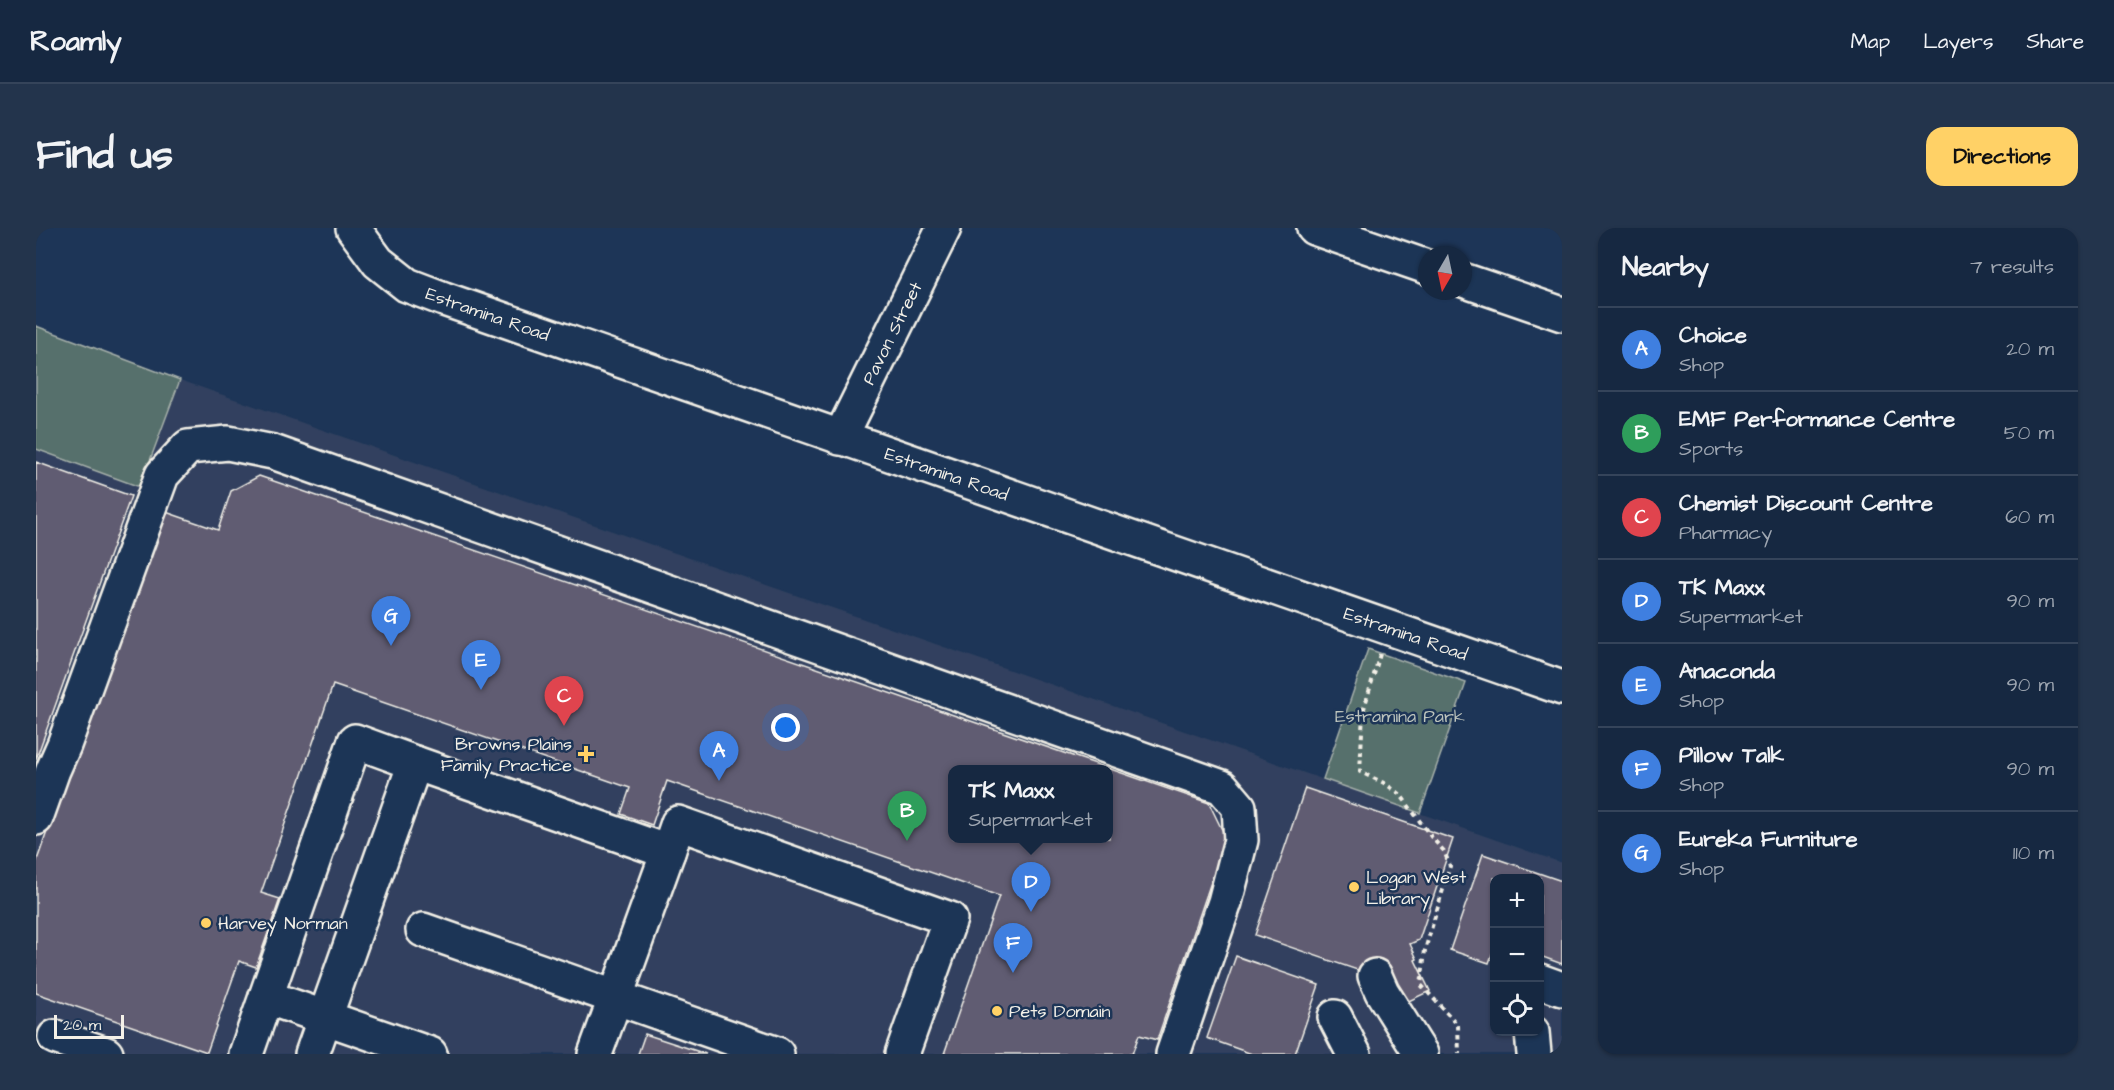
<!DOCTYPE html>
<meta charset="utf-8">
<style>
body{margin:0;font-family:"Architects Daughter",sans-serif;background:#23344c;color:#f1f3f6}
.controls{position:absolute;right:18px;bottom:18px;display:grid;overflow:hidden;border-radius:12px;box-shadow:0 2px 4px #0004}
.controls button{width:54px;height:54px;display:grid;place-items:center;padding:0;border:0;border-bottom:2px solid #35445a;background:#162841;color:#f1f3f6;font:30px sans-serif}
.compass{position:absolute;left:1382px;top:18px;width:54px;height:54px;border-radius:50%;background:#162841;box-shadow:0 2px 4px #0004;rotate:189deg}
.scale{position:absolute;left:18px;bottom:15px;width:70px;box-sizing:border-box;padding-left:6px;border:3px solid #f4f1e8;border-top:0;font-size:16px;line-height:21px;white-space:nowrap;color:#f4f1e8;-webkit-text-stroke:4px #1d3557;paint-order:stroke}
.you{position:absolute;left:750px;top:500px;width:21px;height:21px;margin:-15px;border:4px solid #fff;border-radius:50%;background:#1a73e8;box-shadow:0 0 0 9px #1a73e833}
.badge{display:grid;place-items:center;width:39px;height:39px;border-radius:50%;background:#ffd166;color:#fff;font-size:20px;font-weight:700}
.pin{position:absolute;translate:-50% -50px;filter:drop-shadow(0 2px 3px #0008)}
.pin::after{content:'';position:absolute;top:32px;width:21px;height:18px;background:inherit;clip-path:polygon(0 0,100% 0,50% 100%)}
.popup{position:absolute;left:912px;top:537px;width:165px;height:78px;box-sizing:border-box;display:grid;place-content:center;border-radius:12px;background:#162841;filter:drop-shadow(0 2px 4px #0005);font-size:20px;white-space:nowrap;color:#9ea6b1}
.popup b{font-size:22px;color:#f1f3f6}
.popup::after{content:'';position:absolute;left:50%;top:100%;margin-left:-12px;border:12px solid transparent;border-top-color:#162841}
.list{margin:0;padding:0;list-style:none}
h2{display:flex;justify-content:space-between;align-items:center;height:78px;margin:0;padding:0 24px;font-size:26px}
h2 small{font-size:20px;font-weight:400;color:#9ea6b1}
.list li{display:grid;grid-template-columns:39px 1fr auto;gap:18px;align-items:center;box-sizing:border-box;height:84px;padding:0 24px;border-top:2px solid #35445a}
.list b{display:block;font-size:22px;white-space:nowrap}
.list p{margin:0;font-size:20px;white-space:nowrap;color:#9ea6b1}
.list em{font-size:20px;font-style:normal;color:#9ea6b1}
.icon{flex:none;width:33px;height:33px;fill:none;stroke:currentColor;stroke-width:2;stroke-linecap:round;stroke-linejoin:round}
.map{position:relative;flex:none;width:1526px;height:826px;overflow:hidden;border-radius:18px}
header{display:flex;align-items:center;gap:36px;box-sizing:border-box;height:84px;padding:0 30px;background:#162841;border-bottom:2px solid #35445a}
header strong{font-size:28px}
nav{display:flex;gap:33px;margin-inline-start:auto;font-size:21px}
.intro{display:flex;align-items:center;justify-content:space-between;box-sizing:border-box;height:144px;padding:0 36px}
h1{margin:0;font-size:42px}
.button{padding:15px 27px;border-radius:18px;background:#ffd166;color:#111;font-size:21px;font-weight:700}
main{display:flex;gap:36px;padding:0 36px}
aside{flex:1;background:#162841;border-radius:18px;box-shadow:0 2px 4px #0004}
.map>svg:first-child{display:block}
.built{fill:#31415f;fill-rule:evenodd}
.green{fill:#576f6c;stroke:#a6b0aa;stroke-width:1.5}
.building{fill:#615c72;stroke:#f4f1e8;stroke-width:1.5;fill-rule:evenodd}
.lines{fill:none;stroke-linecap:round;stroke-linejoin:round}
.minor-casing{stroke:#f4f1e8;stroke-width:38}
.path{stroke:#f4f1e8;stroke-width:4;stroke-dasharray:4.5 4.5;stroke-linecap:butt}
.minor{stroke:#1d3557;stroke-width:33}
.poi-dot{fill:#ffd166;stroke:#1d3557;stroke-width:2}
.labels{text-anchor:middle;stroke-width:5;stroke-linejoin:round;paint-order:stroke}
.street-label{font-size:18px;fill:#f4f1e8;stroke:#1d3557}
.park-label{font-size:18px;fill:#bdc4bd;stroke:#1d3557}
.poi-label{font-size:18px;fill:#f4f1e8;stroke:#1d3557;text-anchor:start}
</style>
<header>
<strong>Roamly</strong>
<nav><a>Map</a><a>Layers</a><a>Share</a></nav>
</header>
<div class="intro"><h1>Find us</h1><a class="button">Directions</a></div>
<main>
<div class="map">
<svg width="1526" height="826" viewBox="0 0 1526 826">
<rect width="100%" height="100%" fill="#1d3557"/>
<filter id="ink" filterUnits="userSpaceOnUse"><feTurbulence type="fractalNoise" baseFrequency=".0167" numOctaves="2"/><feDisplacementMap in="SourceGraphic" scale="12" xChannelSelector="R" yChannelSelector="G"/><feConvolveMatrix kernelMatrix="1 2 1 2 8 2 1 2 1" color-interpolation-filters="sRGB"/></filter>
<g filter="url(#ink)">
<path class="built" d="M144,152L1526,635V826H0V221L104,259ZM917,542H1073V610H917ZM1458,650H1504V804H1458Z"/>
<path class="green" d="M0,98L144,152L104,259L0,221Z
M1332,421L1430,455L1384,585L1287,551Z"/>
<path class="building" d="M0,234L95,268L0,531Z
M223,248L1173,575L1190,610L1121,812L1103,807L1096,826H908L963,668L631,553L616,597L585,586L594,560L297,457L225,665L244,671L220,739L203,733L171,824L0,765V635L124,282L182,302L195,263ZM917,542H1073V610H917Z
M1269,560L1417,611L1383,712L1374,716L1381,731L1379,732L1394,763L1362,778L1348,751L1219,707Z
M1447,626L1526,653V736L1504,728V650H1458V721L1453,735L1414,722Z
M1200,728L1283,757L1259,826H1216L1171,810Z
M609,806L670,826H602Z"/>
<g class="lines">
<defs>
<g id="minor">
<path id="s1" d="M317,0L342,34L371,57L408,71L1526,460"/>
<path d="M1278,0L1391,39"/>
<path d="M1427,52L1526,86"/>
<path id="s2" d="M804,210L908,0"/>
<path d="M0,590L17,542L28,517L126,247L152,219L192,215L237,224L1186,559L1203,579L1205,612L1189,674L1137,826"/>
<path d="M387,702L741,826"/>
<path d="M1339,748L1346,764L1385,826"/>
<path d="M1504,753L1526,761"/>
<path d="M230,769L394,826"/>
<path d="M1299,789L1318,826"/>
<path d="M1496,804L1498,826"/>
<path d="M19,809L70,826"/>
<path d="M210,826L319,513L379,535"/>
<path d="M276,826L379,535L632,624L642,595L914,691L866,826"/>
<path d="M559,826L632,624"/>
</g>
</defs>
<use href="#minor" class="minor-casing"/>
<path class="path" d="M1344,426L1327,484L1324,544L1348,555L1364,566L1396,610L1408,623L1414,638L1389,722L1385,757L1422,797L1423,826"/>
<use href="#minor" class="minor"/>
</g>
</g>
<g class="poi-dot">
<path d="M547 517h6v6h6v6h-6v6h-6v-6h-6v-6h6z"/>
<circle cx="1318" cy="659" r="6"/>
<circle cx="170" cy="695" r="6"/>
<circle cx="961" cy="783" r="6"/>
</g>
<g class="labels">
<g class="street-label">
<text dy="6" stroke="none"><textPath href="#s1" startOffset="165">Estramina Road</textPath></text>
<text dy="6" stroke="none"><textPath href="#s2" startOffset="117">Pavon Street</textPath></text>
<text dy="6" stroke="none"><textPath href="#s1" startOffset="651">Estramina Road</textPath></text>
<text dy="6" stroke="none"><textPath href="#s1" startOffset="1137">Estramina Road</textPath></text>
</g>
<g class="park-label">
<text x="1364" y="494">Estramina Park</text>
</g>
<g class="poi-label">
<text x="536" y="522" text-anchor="end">Browns Plains<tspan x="536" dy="21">Family Practice</tspan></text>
<text x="1330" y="655">Logan West<tspan x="1330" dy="21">Library</tspan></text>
<text x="182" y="701">Harvey Norman</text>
<text x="973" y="789">Pets Domain</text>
</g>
</g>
</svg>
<div class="controls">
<button>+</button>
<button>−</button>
<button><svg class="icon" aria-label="locate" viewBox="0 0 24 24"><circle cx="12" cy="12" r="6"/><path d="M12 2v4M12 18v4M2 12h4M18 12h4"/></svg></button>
</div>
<svg class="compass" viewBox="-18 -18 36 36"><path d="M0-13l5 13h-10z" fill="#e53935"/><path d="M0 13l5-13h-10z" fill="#9ea6b1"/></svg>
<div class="scale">20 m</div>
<div class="you"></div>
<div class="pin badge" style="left:683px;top:553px;background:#3f7fe0">A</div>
<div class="pin badge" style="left:871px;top:613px;background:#2e9e5b">B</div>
<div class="pin badge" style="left:528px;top:498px;background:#e0444e">C</div>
<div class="pin badge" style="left:995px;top:684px;background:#3f7fe0">D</div>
<div class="popup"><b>TK Maxx</b>Supermarket</div>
<div class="pin badge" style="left:445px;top:462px;background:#3f7fe0">E</div>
<div class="pin badge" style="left:977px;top:745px;background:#3f7fe0">F</div>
<div class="pin badge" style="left:355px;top:418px;background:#3f7fe0">G</div>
</div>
<aside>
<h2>Nearby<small>7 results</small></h2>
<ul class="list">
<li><span class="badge" style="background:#3f7fe0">A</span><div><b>Choice</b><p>Shop</p></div><em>20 m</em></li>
<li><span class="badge" style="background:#2e9e5b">B</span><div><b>EMF Performance Centre</b><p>Sports</p></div><em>50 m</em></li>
<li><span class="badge" style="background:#e0444e">C</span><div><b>Chemist Discount Centre</b><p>Pharmacy</p></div><em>60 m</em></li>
<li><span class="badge" style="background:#3f7fe0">D</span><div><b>TK Maxx</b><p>Supermarket</p></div><em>90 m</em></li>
<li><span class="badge" style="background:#3f7fe0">E</span><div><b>Anaconda</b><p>Shop</p></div><em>90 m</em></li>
<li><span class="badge" style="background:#3f7fe0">F</span><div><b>Pillow Talk</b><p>Shop</p></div><em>90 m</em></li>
<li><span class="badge" style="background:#3f7fe0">G</span><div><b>Eureka Furniture</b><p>Shop</p></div><em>110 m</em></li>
</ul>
</aside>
</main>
